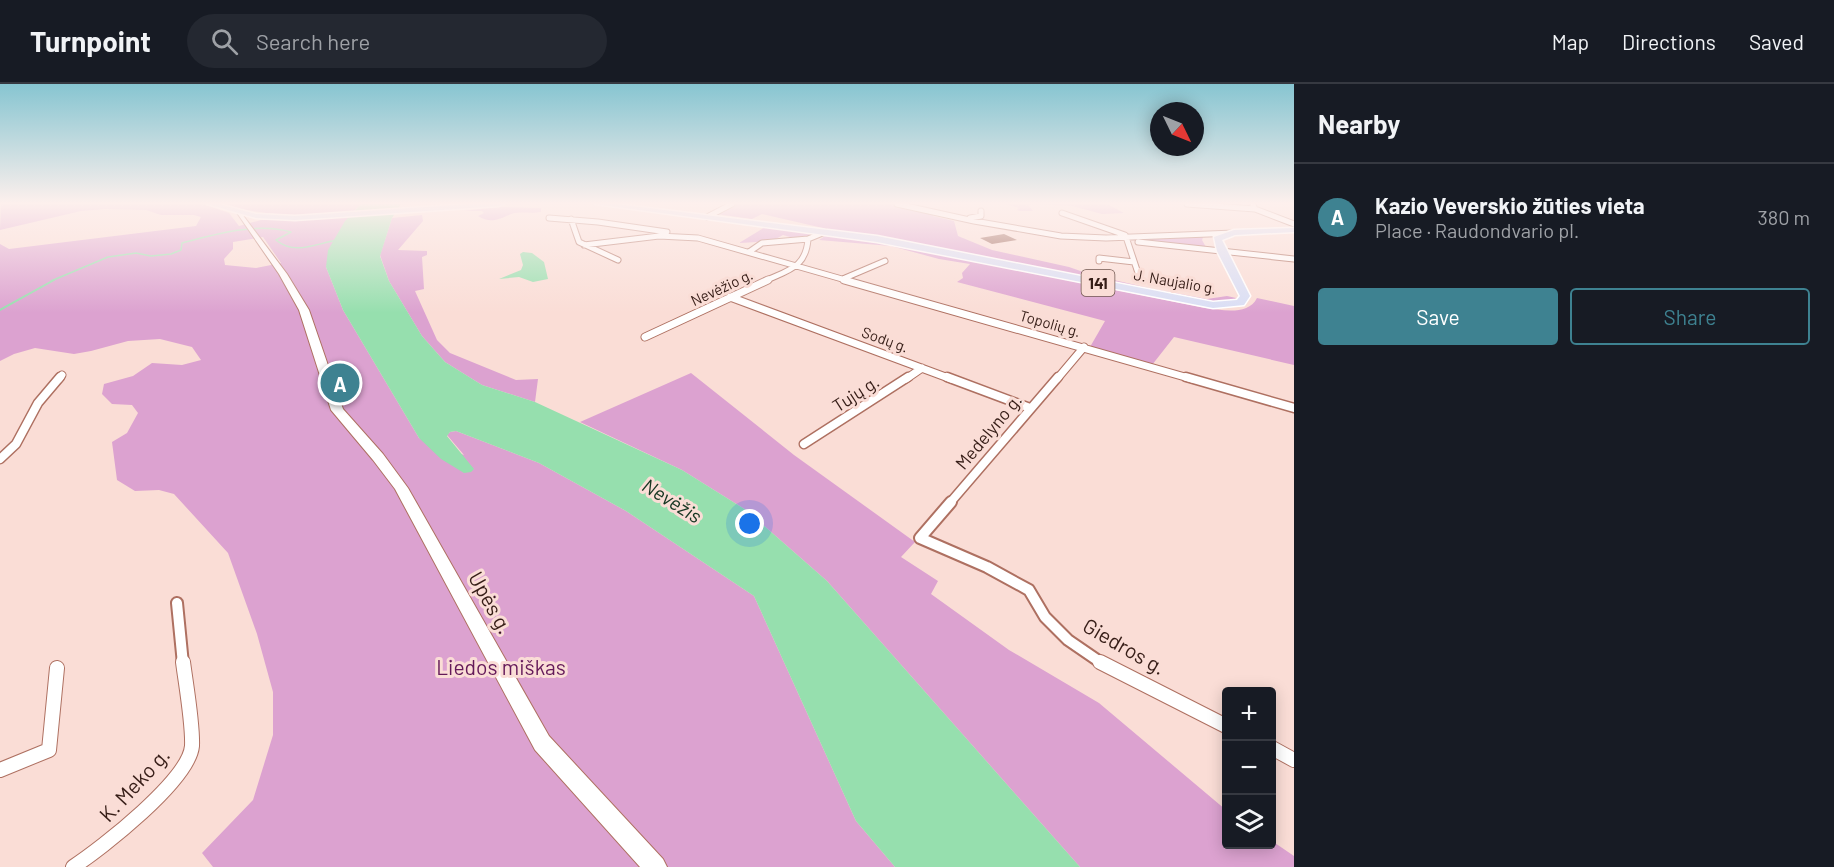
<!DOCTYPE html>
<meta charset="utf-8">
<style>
body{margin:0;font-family:Barlow,sans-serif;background:#242831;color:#f1f3f6}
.controls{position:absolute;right:18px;bottom:18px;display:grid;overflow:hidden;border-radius:6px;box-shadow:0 3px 15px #0003}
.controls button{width:54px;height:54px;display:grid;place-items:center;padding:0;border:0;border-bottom:2px solid #363941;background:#171b24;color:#f1f3f6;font:30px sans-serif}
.compass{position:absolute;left:1150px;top:18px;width:54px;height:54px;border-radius:50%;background:#171b24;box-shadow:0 3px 15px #0003;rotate:133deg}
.you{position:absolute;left:750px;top:440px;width:21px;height:21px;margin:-15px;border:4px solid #fff;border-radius:50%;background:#1a73e8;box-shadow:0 0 0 9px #1a73e833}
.badge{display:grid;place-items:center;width:39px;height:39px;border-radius:50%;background:#3e8291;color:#fff;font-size:20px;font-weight:700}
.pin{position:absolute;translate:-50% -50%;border:3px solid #fff;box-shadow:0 2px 6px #0006}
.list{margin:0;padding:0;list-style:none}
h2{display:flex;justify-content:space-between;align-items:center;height:78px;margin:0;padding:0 24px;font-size:26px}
h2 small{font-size:20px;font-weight:400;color:#9ea1a6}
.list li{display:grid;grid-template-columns:39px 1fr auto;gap:18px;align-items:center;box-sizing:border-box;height:108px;padding:0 24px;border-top:2px solid #363941}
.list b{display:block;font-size:22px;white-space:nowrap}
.list p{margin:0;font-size:20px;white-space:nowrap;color:#9ea1a6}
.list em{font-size:20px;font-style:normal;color:#9ea1a6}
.actions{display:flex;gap:12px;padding:18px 24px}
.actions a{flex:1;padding:14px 0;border:2px solid #3e8291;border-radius:6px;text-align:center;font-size:21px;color:#3e8291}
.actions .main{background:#3e8291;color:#fff}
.icon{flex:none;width:33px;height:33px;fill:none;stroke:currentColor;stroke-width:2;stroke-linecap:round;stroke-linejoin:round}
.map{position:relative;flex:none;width:1294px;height:783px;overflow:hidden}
header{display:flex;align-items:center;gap:36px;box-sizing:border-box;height:84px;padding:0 30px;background:#171b24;border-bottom:2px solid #363941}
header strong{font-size:28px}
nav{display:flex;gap:33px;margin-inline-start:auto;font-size:21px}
.search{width:420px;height:54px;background:#242831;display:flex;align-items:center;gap:15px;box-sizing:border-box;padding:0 21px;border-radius:33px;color:#9ea1a6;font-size:22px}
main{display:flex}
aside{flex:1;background:#171b24}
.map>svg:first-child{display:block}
.green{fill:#dca2d0;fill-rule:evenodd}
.water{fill:#96dfae}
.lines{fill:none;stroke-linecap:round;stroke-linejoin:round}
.stream-far1{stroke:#96dfae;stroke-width:1.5}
.stream{stroke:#96dfae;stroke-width:2}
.building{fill:#925749}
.minor-far4-casing{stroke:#ae7061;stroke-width:7}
.minor-far3-casing{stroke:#ae7061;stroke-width:9}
.minor-far2-casing{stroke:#ae7061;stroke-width:11}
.minor-far1-casing{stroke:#ae7061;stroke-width:14}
.minor-casing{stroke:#ae7061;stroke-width:16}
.secondary-casing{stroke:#ae7061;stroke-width:2}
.primary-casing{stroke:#fff;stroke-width:3}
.minor-far4{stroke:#fff;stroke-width:5}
.minor-far3{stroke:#fff;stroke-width:7}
.minor-far2{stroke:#fff;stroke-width:8}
.minor-far1{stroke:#fff;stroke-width:10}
.minor{stroke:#fff;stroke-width:14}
.secondary{fill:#fff;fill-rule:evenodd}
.primary{fill:#d9def5;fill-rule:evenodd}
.labels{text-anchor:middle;stroke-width:6;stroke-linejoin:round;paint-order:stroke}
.far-street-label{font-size:15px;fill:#361d17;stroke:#faddd6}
.shield{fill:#faddd6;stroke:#715750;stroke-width:1.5}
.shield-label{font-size:16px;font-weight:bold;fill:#361d17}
.street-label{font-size:18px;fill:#361d17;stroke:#faddd6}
.water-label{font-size:20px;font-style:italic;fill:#163622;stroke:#faddd6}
.near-street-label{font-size:21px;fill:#361d17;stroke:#faddd6}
.near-park-label{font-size:21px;fill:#641959;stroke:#faddd6}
</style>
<header>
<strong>Turnpoint</strong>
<div class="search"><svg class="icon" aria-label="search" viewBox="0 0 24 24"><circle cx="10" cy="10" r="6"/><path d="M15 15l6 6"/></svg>Search here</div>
<nav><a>Map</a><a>Directions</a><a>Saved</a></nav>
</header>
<main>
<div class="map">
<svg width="1294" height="783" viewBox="0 0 1294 783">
<rect width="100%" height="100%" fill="#faddd6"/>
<path class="green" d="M1,120H203L229,129L239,142L261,136L350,132L326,183L343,226L419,354L464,371L447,351L450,348L456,347L539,379L626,427L754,512L856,737L895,783H213L202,769L253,716L273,651V608L257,550L228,469L174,410L159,406L135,407L117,396L112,358L127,349L138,329L132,321L112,320L102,310L104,300L133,292L152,279L182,281L201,276L192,263L160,255L128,257L91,267L74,270L35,264L14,270L0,277V160L9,165L196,142L201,133L194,131H161L146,126L105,125L81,127L0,146ZM263,153L281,179L256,184L225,181L224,175L233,165V158Z
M220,120H361L352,129C302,132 269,133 220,120Z
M738,120H892L931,128L933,132L954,137L958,152L992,166L1069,183L1092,191L1153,205L1207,215L1227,212L1236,214L1232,217L1213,219L836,147L762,130L752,135L716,130Z
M1006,120H1107L1124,129L1102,130L1072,122L1033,120L1028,121L1033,127H1020L1017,126L1019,124Z
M493,123L541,124V128C532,130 519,127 511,130C499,135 491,140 478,132L484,129L482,127H464Z
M422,131L423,137L398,166L427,167V171L422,173L424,205L415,207L437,256L450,269L516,296L538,295L535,318L482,301L445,278L422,252L389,197L380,171L392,134Z
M767,142L811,150L815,149L814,152L785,157L790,153L783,151L772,157L739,159Z
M1204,151L1202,156L1207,165L1131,155Z
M825,152L889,160L1205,224C1222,226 1248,232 1257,214L1294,222V281L1174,253L1152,281L1090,263L1105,237L957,198L963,194L962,189L970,180L939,175L891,162L819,156Z
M691,289L794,371L915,458L901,473L938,497L931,510L1009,566L1099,619L1226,726V760H1272V757L1294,772V783H1080L827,497L746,426L682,386L580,338Z"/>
<path class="water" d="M361,120H401L392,134L380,172L389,197L422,252L445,278L482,301L535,318L682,386L746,426L827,497L1080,783H895L856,737L754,512L626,427L539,379L456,347L450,348L447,352L474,385L471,388L464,389L441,375L419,354L343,226L326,183L328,166L345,137Z
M523,168L532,169L544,178L548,195L533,198L519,193L499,195L521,186L523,181L520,170Z"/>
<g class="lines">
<path class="stream-far1" d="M51,197L108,173L136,169L151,172L171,170L181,166L182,159C215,150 257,138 291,148L276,156C295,172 317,159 338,156"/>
<path class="stream" d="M0,226L54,196"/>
</g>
<path class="building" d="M1004,150L1017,156L992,160L980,154Z"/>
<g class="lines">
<defs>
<path id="minor-far4" d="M897,120L974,137L1061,152L1106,154L1234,149
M1187,120L1255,125
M1253,121L1255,125L1294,140
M1062,129L1125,151
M707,133L732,120
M549,134L598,138L667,148
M970,134L981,132V127
M571,135L579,158L618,176
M1127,156L1139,192
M1138,158L1294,175
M584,161L659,152L698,154L849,197
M749,168L762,159L808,155
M1099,177V174L1134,178
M845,194L885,177
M765,197C788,186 806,184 808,155L825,148"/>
<path id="minor-far3" d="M844,196L1192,295
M730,213L951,295
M645,253L768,196
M59,295L62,291
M906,295L922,284
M1057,295L1084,263"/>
<path id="minor-far2" d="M947,293L1030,324
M1186,293L1294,324
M804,360L908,293
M0,375L16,360L38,319L60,293
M949,420L1058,293"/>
<path id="minor-far1" d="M951,418L920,454L987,483L1029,506L1045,533L1068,556L1103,580
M177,519L183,580"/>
<path id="minor" d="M1100,578L1226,642
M1272,664L1294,676
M0,686L49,666L57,584
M73,783C102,764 189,696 192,662C193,640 186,601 183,578"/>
<path id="secondary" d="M235,126H239L287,190L309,226L343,325L383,370L408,404L549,652L663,775L667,783H640L535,666L395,405L373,376L331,326L299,226L279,190Z"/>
<path id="primary" d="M207,120H219L256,130L295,132L469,120H503L499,122L295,136L256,134Z
M595,120H616L877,152L1213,218L1237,216L1240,212L1217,167L1214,153L1234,146L1294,144V148L1235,151L1222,156L1250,212L1244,221L1213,224L877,158Z"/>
</defs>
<use href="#minor-far4" class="minor-far4-casing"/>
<use href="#minor-far3" class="minor-far3-casing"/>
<use href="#minor-far2" class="minor-far2-casing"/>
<use href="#minor-far1" class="minor-far1-casing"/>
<use href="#minor" class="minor-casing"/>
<use href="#secondary" class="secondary-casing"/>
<use href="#primary" class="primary-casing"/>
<use href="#minor-far4" class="minor-far4"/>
<use href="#minor-far3" class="minor-far3"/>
<use href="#minor-far2" class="minor-far2"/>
<use href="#minor-far1" class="minor-far1"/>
<use href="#minor" class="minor"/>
<use href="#secondary" class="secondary"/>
<use href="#primary" class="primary"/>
</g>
<linearGradient id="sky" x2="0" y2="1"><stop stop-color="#87c5d1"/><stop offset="0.52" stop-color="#fdf0ed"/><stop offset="1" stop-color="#fdf0ed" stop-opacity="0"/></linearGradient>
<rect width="1294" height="229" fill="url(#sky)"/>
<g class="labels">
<g class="far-street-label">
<text transform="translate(1175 198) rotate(10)" y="5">J. Naujalio g.</text>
<text transform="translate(722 204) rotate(-25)" y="5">Nevėžio g.</text>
<text transform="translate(1050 240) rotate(16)" y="5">Topolių g.</text>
<text transform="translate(885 256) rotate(20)" y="5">Sodų g.</text>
</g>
<rect class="shield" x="1081.5" y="186" width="33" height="26" rx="4.5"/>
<g class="shield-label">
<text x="1098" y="205">141</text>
</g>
<g class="street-label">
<text transform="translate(856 310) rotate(-33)" y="6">Tujų g.</text>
<text transform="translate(989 348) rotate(-50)" y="6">Medelyno g.</text>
</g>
<g class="water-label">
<text transform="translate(672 417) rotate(32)" y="7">Nevėžis</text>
</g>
<g class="near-street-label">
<text transform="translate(490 519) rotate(61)" y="7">Upės g.</text>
<text transform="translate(1124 563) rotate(30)" y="7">Giedros g.</text>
<text transform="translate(135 701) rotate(-47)" y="7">K. Meko g.</text>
</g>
<g class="near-park-label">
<text x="501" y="591">Liedos miškas</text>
</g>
</g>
</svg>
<div class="controls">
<button>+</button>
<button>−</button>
<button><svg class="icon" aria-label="layers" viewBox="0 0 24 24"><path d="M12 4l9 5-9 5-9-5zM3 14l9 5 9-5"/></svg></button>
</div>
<svg class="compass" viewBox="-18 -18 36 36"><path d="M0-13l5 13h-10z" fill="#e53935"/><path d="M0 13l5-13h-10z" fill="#9ea1a6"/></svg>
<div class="you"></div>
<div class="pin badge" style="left:340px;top:299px">A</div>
</div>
<aside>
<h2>Nearby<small></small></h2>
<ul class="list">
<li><span class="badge">A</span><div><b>Kazio Veverskio žūties vieta</b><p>Place · Raudondvario pl.</p></div><em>380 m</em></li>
</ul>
<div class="actions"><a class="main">Save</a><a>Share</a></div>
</aside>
</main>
